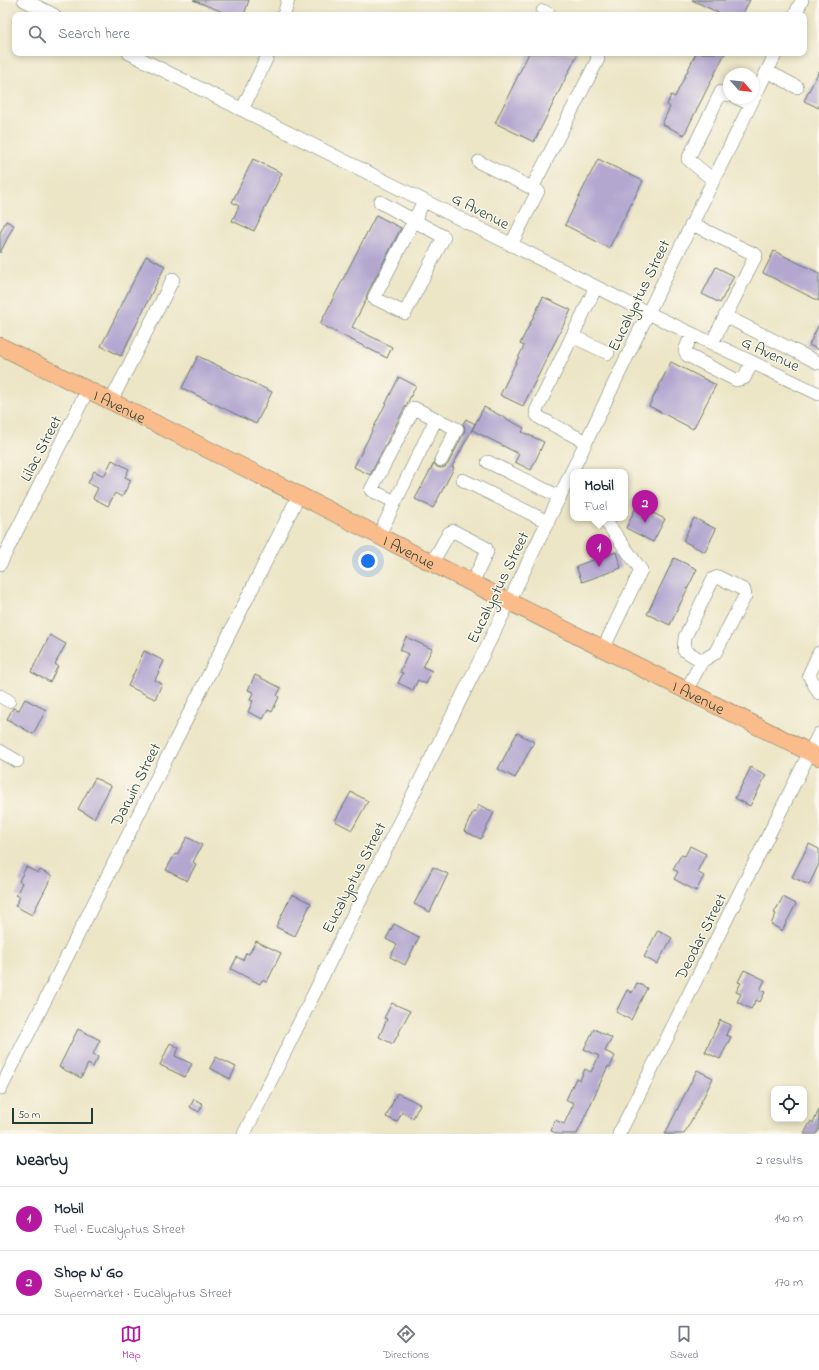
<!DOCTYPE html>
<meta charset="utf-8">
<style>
body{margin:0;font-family:"Indie Flower",sans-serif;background:#f6f6f7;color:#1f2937}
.controls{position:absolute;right:12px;bottom:12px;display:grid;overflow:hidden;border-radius:8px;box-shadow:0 2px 6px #0003}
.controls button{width:36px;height:36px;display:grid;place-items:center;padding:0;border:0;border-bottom:1px solid #e0e1e3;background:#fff;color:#1f2937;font:20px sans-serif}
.compass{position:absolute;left:723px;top:68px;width:36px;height:36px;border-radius:50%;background:#fff;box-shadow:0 2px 6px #0003;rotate:117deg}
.scale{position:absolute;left:12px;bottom:10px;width:81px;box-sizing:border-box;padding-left:4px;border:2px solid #1f3d34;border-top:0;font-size:11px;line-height:14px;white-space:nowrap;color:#1f3d34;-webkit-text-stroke:3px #fbf7ec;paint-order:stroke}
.you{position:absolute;left:368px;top:561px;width:14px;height:14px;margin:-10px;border:3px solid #fff;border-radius:50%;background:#1a73e8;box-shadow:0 0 0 6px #1a73e833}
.badge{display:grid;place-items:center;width:26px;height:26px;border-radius:50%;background:#b5179e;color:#fff;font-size:13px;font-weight:700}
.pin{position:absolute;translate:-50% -33px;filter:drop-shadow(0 1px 2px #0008)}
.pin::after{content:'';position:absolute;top:21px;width:14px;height:12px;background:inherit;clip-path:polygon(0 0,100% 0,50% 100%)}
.popup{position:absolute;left:570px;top:469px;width:58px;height:52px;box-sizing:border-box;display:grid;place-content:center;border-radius:8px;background:#fff;filter:drop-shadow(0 1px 3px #0005);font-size:13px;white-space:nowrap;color:#747a83}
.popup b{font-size:15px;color:#1f2937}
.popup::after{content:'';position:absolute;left:50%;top:100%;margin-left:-8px;border:8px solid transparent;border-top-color:#fff}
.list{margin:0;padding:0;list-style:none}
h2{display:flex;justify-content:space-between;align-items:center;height:52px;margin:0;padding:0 16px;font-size:17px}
h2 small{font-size:13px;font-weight:400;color:#747a83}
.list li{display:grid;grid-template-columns:26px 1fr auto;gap:12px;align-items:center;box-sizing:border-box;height:64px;padding:0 16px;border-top:1px solid #e0e1e3}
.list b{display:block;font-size:15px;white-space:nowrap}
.list p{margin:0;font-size:13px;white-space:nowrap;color:#747a83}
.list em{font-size:13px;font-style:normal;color:#747a83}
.icon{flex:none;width:22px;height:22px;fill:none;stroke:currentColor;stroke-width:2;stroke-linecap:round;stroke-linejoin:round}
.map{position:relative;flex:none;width:819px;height:1134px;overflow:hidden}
.search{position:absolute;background:#fff;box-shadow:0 2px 6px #0003;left:12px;right:12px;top:12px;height:44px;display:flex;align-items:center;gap:10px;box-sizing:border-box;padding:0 14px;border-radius:8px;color:#747a83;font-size:15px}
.sheet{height:180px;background:#fff}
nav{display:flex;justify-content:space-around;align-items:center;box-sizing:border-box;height:56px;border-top:1px solid #e0e1e3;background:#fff;font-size:11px;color:#747a83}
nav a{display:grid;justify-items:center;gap:2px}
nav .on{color:#b5179e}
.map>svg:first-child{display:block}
.building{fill:#b3a7d0}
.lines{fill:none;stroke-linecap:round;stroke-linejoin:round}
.minor-casing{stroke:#677867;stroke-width:14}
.major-casing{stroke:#677867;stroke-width:18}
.minor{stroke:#fff;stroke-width:13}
.major{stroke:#fabc8b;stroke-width:17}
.labels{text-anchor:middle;stroke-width:3;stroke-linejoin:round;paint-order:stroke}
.street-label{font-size:16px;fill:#1f3d34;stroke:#fbf7ec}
</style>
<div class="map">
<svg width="819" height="1134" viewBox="0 0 819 1134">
<rect width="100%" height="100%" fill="#fbf7ec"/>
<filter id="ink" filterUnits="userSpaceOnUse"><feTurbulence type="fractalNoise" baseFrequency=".025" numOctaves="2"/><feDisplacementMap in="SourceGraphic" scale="8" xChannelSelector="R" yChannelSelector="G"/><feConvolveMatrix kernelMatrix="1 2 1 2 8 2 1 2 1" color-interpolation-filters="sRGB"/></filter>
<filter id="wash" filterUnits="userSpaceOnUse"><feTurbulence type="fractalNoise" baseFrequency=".012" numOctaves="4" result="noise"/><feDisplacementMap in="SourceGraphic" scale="16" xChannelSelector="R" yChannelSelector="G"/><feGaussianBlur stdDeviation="0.9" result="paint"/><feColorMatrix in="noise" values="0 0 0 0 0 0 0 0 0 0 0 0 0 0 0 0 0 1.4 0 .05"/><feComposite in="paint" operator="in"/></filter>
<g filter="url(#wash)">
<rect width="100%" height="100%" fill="#ece5c6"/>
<g id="blocks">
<path class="building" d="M193,0H249L244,15H230Z
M692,0H750L742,15H723Z
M529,53H578L534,142L495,123Z
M696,53H725L684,135L662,124L670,107L667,105L671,95L675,97Z
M819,71V108L804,101Z
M253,159L282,173L254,231L232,221L239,206L232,202Z
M598,159L643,181L609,248L565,225Z
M376,215L401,228L367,294L366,300L352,327L392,347L387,358L320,324Z
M6,221L14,225L0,253V233Z
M774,251L819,273V301L763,273Z
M146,256L165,266L121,356L101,346Z
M716,267L734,276L720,303L702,294Z
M543,297L571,310L523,406L500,395L524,346L520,344Z
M819,324V350L809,345Z
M198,356L272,392L256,424L182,388Z
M671,362L716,385L693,429L649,406Z
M399,377L416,386L370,475L354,467Z
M484,407L524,428L522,432L544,442L531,470L515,462L519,454L472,430Z
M466,419L475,424L452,467L454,468L433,508L415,499L434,463L437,467L441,468L445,467L448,464L464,433L465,428L463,424Z
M112,460L129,469L125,477L131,480L122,497L115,493L108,506L93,498L98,488L88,483L94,471L104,476Z
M637,505L665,519L653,542L626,528Z
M694,518L716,529L705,552L683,541Z
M616,552L621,568L582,582L576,566Z
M674,558L697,569L670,625L647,614Z
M50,635L66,644L55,664L58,666L50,682L31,672Z
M406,637L432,649L423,667L432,671L426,684L418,680L413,690L398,683L403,673L400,672L408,654L400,650Z
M144,651L164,661L155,680L162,684L155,699L128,686Z
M255,675L281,688L277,696L279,697L272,712L268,710L263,719L248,712L253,701L250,700L253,692L248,690Z
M25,699L46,710L33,734L7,719L13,708L19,710Z
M517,733L534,742L515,778L498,769Z
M751,767L766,775L750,806L735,798Z
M95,778L111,786L94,818L78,809Z
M351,792L368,801L352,830L335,821Z
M479,805L494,812L481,839L464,831L473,812L475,813Z
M187,837L202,845L193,862L196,864L187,881L166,870L175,854L177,855Z
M809,844L819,849V864L809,885L792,877Z
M690,846L706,854L697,872L704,876L696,891L674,879L678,872L673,869L681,855L685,856Z
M26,867L38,873L40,870L52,876L32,915L15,906L20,897L16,895L22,883L19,881Z
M433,867L448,874L430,912L414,904Z
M292,894L311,903L295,936L276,927Z
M783,897L796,904L782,931L771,924L776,914L774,913Z
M394,924L419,937L405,965L390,957L397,945L386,939Z
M658,930L672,938L657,964L644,957Z
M256,941L281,953L267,982L262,980L260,984L231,969L237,957L243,960L246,953L249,954Z
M744,970L765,980L760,990L765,992L760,1002L756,1000L751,1009L737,1002L741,994L736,992L741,983L738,982Z
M637,983L647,988L631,1020L616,1012L627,990L632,993Z
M392,1003L410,1011L393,1044L379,1037L387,1019L384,1018Z
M720,1020L731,1025L726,1035L731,1037L720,1059L705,1052Z
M78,1029L100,1040L93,1054L98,1057L93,1067L88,1064L81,1078L59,1067Z
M594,1029L612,1038L605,1051L615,1056L610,1067L608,1066L577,1134H558L551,1131L555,1120L564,1124L574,1103L566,1100L576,1078L580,1080L585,1069L591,1072L599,1056L584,1049Z
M170,1043L179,1048L175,1056L192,1064L185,1077L160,1065Z
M216,1057L236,1067L230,1079L210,1068Z
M697,1070L713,1078L697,1110L684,1134H665Z
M397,1093L420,1104L413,1118L402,1112L397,1122L386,1117Z
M194,1099L203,1104L199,1112L190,1107Z
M819,1110V1129L816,1134H804L811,1121L813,1123Z"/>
</g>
</g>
<g filter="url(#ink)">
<use href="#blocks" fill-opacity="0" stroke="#677867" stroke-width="1"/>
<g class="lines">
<defs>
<path id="minor" d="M24,0L54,15
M543,11L550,15
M284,15L288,0
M795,15L802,0
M129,53L648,313L819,394
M767,71L797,87
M737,98L751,104
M242,110L269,53
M479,162L538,191L511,245
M713,180L688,159L721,92L729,95
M532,188L598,59L597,53
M380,202L444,237L405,313L374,298L424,201
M692,224L756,255L712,343
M725,316L819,363
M692,334L685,350L687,355L736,380L744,378L752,362
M572,336L608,353
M111,401L173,279
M586,442L540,418L537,415L536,411L596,287
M488,462L560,497
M463,480L548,522
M395,502L371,490L414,408L436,419
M379,535L436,419L457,429L441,460
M432,563L449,533L453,531L457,533L486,548L487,552L472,583
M0,564L88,389
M603,649L641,570L605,520L606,518
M819,653L809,675L819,693
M686,691L702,661L715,653L745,596L744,590L718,577L713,579L685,637L684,650L702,661
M0,696L9,701
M0,751L17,761
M0,1088H1L299,495
M244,1134L509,602L648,313L776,53
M619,1134L819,734"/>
<g id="major">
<path id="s1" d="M0,346L299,495L432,563L819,757"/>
</g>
</defs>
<use href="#minor" class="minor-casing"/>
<use href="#major" class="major-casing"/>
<use href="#minor" class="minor"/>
<use href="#major" class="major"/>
</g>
</g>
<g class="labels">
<g class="street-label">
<text transform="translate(481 210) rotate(27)" y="6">G Avenue</text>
<text transform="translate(638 295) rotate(-64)" y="6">Eucalyptus Street</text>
<text transform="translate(771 353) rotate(25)" y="6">G Avenue</text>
<text dy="6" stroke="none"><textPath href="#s1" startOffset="134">I Avenue</textPath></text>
<text transform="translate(40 448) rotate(-63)" y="6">Lilac Street</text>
<text dy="6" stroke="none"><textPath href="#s1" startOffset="458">I Avenue</textPath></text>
<text transform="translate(497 587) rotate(-64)" y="6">Eucalyptus Street</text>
<text dy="6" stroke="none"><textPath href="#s1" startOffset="782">I Avenue</textPath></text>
<text transform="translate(135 784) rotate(-63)" y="6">Darwin Street</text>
<text transform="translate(353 877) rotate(-63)" y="6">Eucalyptus Street</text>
<text transform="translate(700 936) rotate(-63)" y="6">Deodar Street</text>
</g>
</g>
</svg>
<div class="controls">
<button><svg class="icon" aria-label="locate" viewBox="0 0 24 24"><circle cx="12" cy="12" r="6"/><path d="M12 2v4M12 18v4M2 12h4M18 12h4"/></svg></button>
</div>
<svg class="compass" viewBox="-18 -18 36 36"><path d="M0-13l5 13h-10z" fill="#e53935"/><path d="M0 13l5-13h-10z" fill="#747a83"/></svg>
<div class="scale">50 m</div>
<div class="you"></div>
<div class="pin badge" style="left:599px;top:567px">1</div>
<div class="popup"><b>Mobil</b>Fuel</div>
<div class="pin badge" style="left:645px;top:523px">2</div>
<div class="search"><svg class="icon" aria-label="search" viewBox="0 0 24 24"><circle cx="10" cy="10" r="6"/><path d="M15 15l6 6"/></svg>Search here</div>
</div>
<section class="sheet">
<h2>Nearby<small>2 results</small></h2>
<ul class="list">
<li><span class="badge">1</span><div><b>Mobil</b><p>Fuel · Eucalyptus Street</p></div><em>140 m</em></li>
<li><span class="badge">2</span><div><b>Shop N' Go</b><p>Supermarket · Eucalyptus Street</p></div><em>170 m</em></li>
</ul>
</section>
<nav>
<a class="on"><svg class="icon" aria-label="map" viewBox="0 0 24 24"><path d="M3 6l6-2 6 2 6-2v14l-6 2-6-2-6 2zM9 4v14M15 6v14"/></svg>Map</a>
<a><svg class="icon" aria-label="directions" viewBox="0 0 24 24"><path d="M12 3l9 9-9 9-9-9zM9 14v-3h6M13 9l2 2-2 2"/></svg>Directions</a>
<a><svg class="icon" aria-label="saved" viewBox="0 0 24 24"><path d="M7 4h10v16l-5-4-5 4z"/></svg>Saved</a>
</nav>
